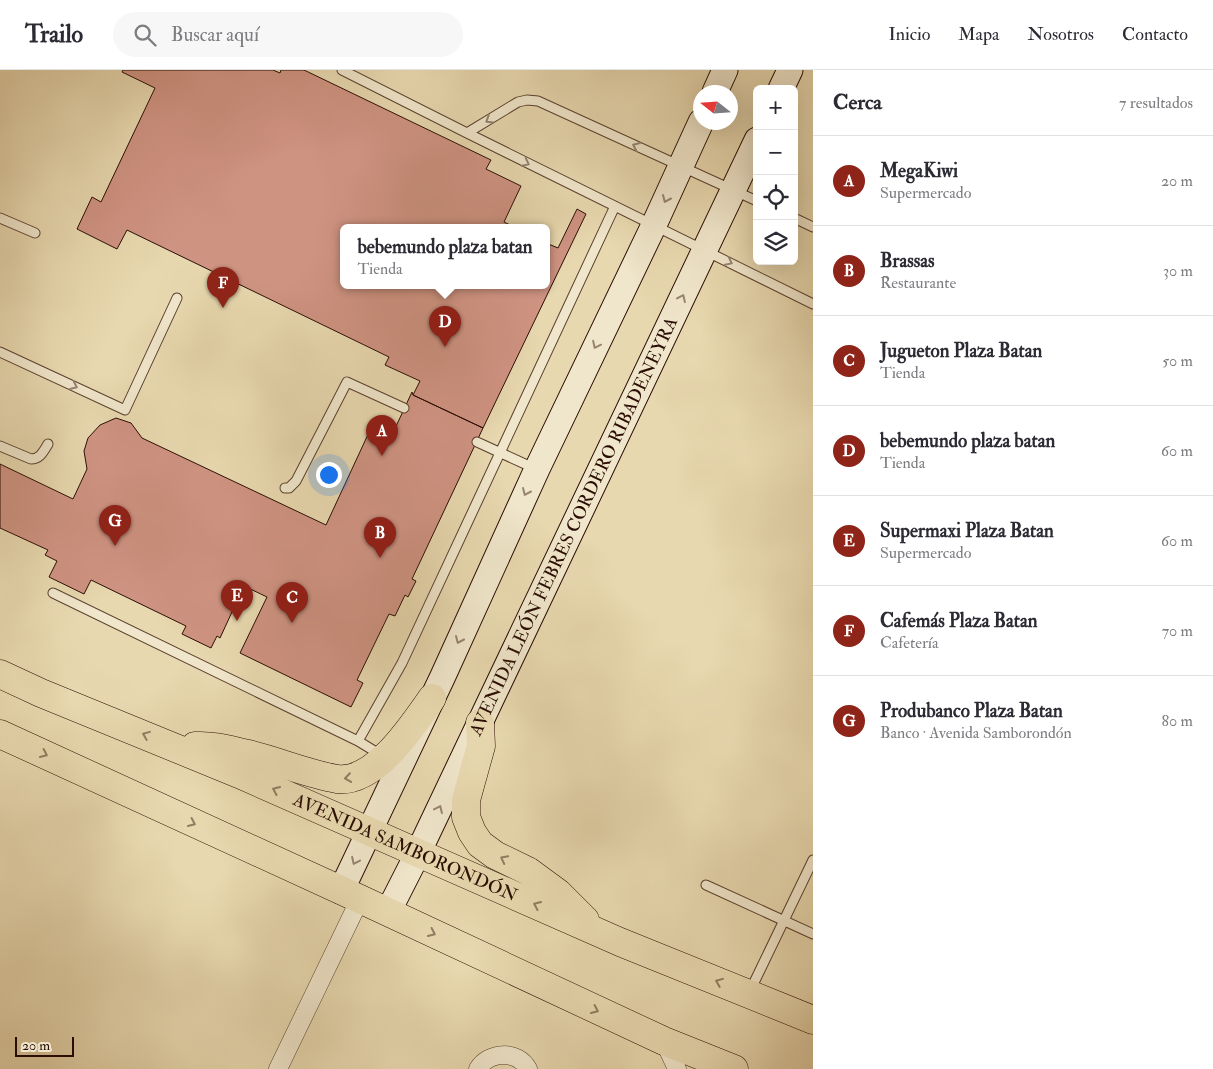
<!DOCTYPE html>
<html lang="es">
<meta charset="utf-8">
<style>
body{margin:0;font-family:"IM FELL Double Pica",serif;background:#f7f7f7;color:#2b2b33}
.controls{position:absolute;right:15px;top:15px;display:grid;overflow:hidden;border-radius:8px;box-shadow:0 5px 20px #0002}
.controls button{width:45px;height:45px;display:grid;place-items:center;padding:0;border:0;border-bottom:1px solid #e1e1e2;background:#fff;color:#2b2b33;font:25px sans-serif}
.compass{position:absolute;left:693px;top:15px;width:45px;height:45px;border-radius:50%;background:#fff;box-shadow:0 5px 20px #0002;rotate:287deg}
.scale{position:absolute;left:15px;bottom:12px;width:59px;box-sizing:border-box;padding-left:5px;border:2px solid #2a0d03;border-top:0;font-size:14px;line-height:18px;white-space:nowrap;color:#2a0d03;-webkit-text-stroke:4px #f0e6cb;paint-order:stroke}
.you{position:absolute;left:328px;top:404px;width:18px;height:18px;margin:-12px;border:4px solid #fff;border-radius:50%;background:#1a73e8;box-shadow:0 0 0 8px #1a73e833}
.badge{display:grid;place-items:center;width:32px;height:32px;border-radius:50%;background:#8f2418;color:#fff;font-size:16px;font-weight:700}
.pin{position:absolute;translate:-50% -41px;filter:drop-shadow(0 1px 2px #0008)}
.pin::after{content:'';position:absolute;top:26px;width:18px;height:15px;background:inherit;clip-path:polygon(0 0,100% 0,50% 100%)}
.popup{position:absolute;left:340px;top:154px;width:210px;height:65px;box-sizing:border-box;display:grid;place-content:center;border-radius:8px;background:#fff;filter:drop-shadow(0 1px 4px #0005);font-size:16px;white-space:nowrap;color:#7c7c81}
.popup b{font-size:19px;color:#2b2b33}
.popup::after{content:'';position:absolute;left:50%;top:100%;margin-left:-10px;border:10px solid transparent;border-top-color:#fff}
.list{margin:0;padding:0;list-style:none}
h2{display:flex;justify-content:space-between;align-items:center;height:65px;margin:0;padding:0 20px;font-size:21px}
h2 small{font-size:16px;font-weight:400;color:#7c7c81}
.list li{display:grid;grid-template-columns:32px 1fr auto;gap:15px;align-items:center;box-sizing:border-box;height:90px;padding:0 20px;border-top:1px solid #e1e1e2}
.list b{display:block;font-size:19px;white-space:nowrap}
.list p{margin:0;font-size:16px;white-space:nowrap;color:#7c7c81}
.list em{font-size:16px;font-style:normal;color:#7c7c81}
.icon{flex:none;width:28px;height:28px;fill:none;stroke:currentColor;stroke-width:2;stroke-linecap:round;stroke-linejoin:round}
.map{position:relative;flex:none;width:813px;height:999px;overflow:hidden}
header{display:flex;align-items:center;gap:30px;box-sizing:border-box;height:70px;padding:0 25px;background:#fff;border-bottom:1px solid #e1e1e2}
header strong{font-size:24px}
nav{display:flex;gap:28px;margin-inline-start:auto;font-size:18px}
.search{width:350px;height:45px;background:#f7f7f7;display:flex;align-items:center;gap:12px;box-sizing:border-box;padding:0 18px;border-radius:28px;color:#7c7c81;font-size:19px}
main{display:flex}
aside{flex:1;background:#fff}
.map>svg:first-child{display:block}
.building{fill:#cf9382;stroke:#2a0d03}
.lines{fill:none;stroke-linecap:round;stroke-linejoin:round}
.lane-casing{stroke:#5a402e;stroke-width:11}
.street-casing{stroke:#5a402e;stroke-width:19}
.secondary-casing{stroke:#2a0d03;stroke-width:27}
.highway-casing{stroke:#2a0d03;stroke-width:29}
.lane{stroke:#f0e6cb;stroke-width:9}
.street{stroke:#f0e6cb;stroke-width:18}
.secondary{stroke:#f0e6cb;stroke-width:25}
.highway{stroke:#e8d8af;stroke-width:28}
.oneway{stroke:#978471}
.oneway2{stroke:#927d62}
.labels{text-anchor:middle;stroke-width:4;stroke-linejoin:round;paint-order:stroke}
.street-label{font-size:18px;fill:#2a0d03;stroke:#f0e6cb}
</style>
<header>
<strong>Trailo</strong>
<div class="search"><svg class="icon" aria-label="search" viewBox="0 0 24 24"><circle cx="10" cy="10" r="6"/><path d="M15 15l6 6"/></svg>Buscar aquí</div>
<nav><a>Inicio</a><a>Mapa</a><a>Nosotros</a><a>Contacto</a></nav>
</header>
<main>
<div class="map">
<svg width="813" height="999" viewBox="0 0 813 999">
<rect width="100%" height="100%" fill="#e8d8af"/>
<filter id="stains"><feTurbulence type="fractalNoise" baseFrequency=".004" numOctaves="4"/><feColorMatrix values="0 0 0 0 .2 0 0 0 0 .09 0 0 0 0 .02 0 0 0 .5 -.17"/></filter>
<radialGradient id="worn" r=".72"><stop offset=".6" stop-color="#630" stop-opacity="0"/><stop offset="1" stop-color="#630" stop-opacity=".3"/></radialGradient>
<path class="building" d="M123,0H273L280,3L281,0H304L491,90L486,99L521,116L504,152L516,158H344V216H546V173L558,178L577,139L586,144L483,358L413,325L420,311L385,295L389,287L127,160L117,179L77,159L92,127L101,132L155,18L122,2Z
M412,322L413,325L483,358L412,509L416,511L408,527L405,525L395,546L389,544L357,610L363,613L351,637L240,583L267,527L244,516L220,568L217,566L211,578L182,564L186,556L91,510L84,524L49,507L57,491L45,485L48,480L0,458V394L73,429L87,399L84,381L88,368L100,355L116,348L131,353L142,368L326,455L371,358L391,367Z"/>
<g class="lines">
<defs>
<path id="lane" d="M342,0L467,63L813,234
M467,63L518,32L527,30L538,31L757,131
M0,148L35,163
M794,148L813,157
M0,282L125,340L177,228
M477,372L536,399
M0,376L31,389C40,389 43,382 48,374
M285,418H289L296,411L347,312L404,338
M53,523L358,671L402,593L615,136
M358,671L381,685
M706,815L813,864
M750,921L813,790"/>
<path id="street" d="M664,971L677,999
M278,999L360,829
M478,999C489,981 518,980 528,999"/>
<g id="secondary">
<path d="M781,19L790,0"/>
<path d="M715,22L725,0"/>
<path d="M341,821L443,606L537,399L654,155L701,52"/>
<path id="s1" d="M388,842L418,783L757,70"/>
</g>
<g id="highway">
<path id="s2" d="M0,604L41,623L239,704L620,872L813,950"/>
<path d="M480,653L481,676L466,730V747L472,762L480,774L495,785L528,801L558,823L585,850"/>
<path d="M0,664L360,829L664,971L734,999"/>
<path d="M195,676C214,675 230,680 248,684C277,691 308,704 337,709C375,714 413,655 432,628"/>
</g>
</defs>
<use href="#lane" class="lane-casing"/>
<use href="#street" class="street-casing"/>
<use href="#secondary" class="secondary-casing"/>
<use href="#highway" class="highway-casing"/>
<use href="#lane" class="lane"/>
<use href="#street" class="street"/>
<use href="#secondary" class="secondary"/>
<use href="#highway" class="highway"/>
</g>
<defs><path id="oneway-chevron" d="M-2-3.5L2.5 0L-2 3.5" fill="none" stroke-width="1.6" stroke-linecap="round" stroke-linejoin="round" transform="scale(1.25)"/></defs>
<g class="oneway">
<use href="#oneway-chevron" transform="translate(489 50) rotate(148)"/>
<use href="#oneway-chevron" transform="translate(636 76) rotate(-155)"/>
<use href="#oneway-chevron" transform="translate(526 93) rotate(26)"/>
<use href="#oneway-chevron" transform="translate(666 129) rotate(114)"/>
<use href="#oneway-chevron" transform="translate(729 192) rotate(26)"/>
<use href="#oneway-chevron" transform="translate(682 228) rotate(-65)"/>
<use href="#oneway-chevron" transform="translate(596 275) rotate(116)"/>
<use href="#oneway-chevron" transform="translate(74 316) rotate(25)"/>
<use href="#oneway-chevron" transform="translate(526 422) rotate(114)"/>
<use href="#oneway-chevron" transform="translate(459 570) rotate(114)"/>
<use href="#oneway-chevron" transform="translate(439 739) rotate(-65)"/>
<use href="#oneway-chevron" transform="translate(355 791) rotate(115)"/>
</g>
<g class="oneway2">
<use href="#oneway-chevron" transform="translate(146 665) rotate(-158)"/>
<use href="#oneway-chevron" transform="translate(44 684) rotate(25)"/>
<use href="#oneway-chevron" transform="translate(348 708) rotate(172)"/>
<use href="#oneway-chevron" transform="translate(276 720) rotate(-156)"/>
<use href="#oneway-chevron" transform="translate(192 753) rotate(25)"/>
<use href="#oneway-chevron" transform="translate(504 789) rotate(-153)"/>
<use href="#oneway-chevron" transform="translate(537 835) rotate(-156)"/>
<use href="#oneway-chevron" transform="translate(432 863) rotate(25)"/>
<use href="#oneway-chevron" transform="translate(719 912) rotate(-158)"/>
<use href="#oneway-chevron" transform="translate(595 940) rotate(25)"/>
</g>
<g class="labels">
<g class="street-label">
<text dy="6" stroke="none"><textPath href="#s1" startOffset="428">AVENIDA LEÓN FEBRES CORDERO RIBADENEYRA</textPath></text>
<text dy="6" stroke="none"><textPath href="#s2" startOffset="441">AVENIDA SAMBORONDÓN</textPath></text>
</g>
</g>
<rect width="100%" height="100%" filter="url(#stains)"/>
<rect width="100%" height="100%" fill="url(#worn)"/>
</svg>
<div class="controls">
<button>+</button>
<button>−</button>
<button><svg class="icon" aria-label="locate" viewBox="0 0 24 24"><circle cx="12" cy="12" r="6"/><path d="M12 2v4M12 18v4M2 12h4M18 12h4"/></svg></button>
<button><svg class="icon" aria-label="layers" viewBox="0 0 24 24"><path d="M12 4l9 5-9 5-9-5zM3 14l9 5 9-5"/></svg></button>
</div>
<svg class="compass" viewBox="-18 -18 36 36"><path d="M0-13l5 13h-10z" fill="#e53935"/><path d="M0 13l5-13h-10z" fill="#7c7c81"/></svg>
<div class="scale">20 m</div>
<div class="you"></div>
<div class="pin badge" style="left:382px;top:386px">A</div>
<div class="pin badge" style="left:380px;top:488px">B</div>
<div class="pin badge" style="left:292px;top:553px">C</div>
<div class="pin badge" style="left:445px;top:277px">D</div>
<div class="popup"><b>bebemundo plaza batan</b>Tienda</div>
<div class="pin badge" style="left:237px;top:551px">E</div>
<div class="pin badge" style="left:223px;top:238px">F</div>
<div class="pin badge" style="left:115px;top:476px">G</div>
</div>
<aside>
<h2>Cerca<small>7 resultados</small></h2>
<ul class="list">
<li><span class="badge">A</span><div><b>MegaKiwi</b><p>Supermercado</p></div><em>20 m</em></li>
<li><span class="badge">B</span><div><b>Brassas</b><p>Restaurante</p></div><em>30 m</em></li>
<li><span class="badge">C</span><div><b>Jugueton Plaza Batan</b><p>Tienda</p></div><em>50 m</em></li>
<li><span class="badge">D</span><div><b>bebemundo plaza batan</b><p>Tienda</p></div><em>60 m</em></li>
<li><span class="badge">E</span><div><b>Supermaxi Plaza Batan</b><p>Supermercado</p></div><em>60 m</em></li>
<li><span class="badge">F</span><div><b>Cafemás Plaza Batan</b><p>Cafetería</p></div><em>70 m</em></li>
<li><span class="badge">G</span><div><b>Produbanco Plaza Batan</b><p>Banco · Avenida Samborondón</p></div><em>80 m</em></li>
</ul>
</aside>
</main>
